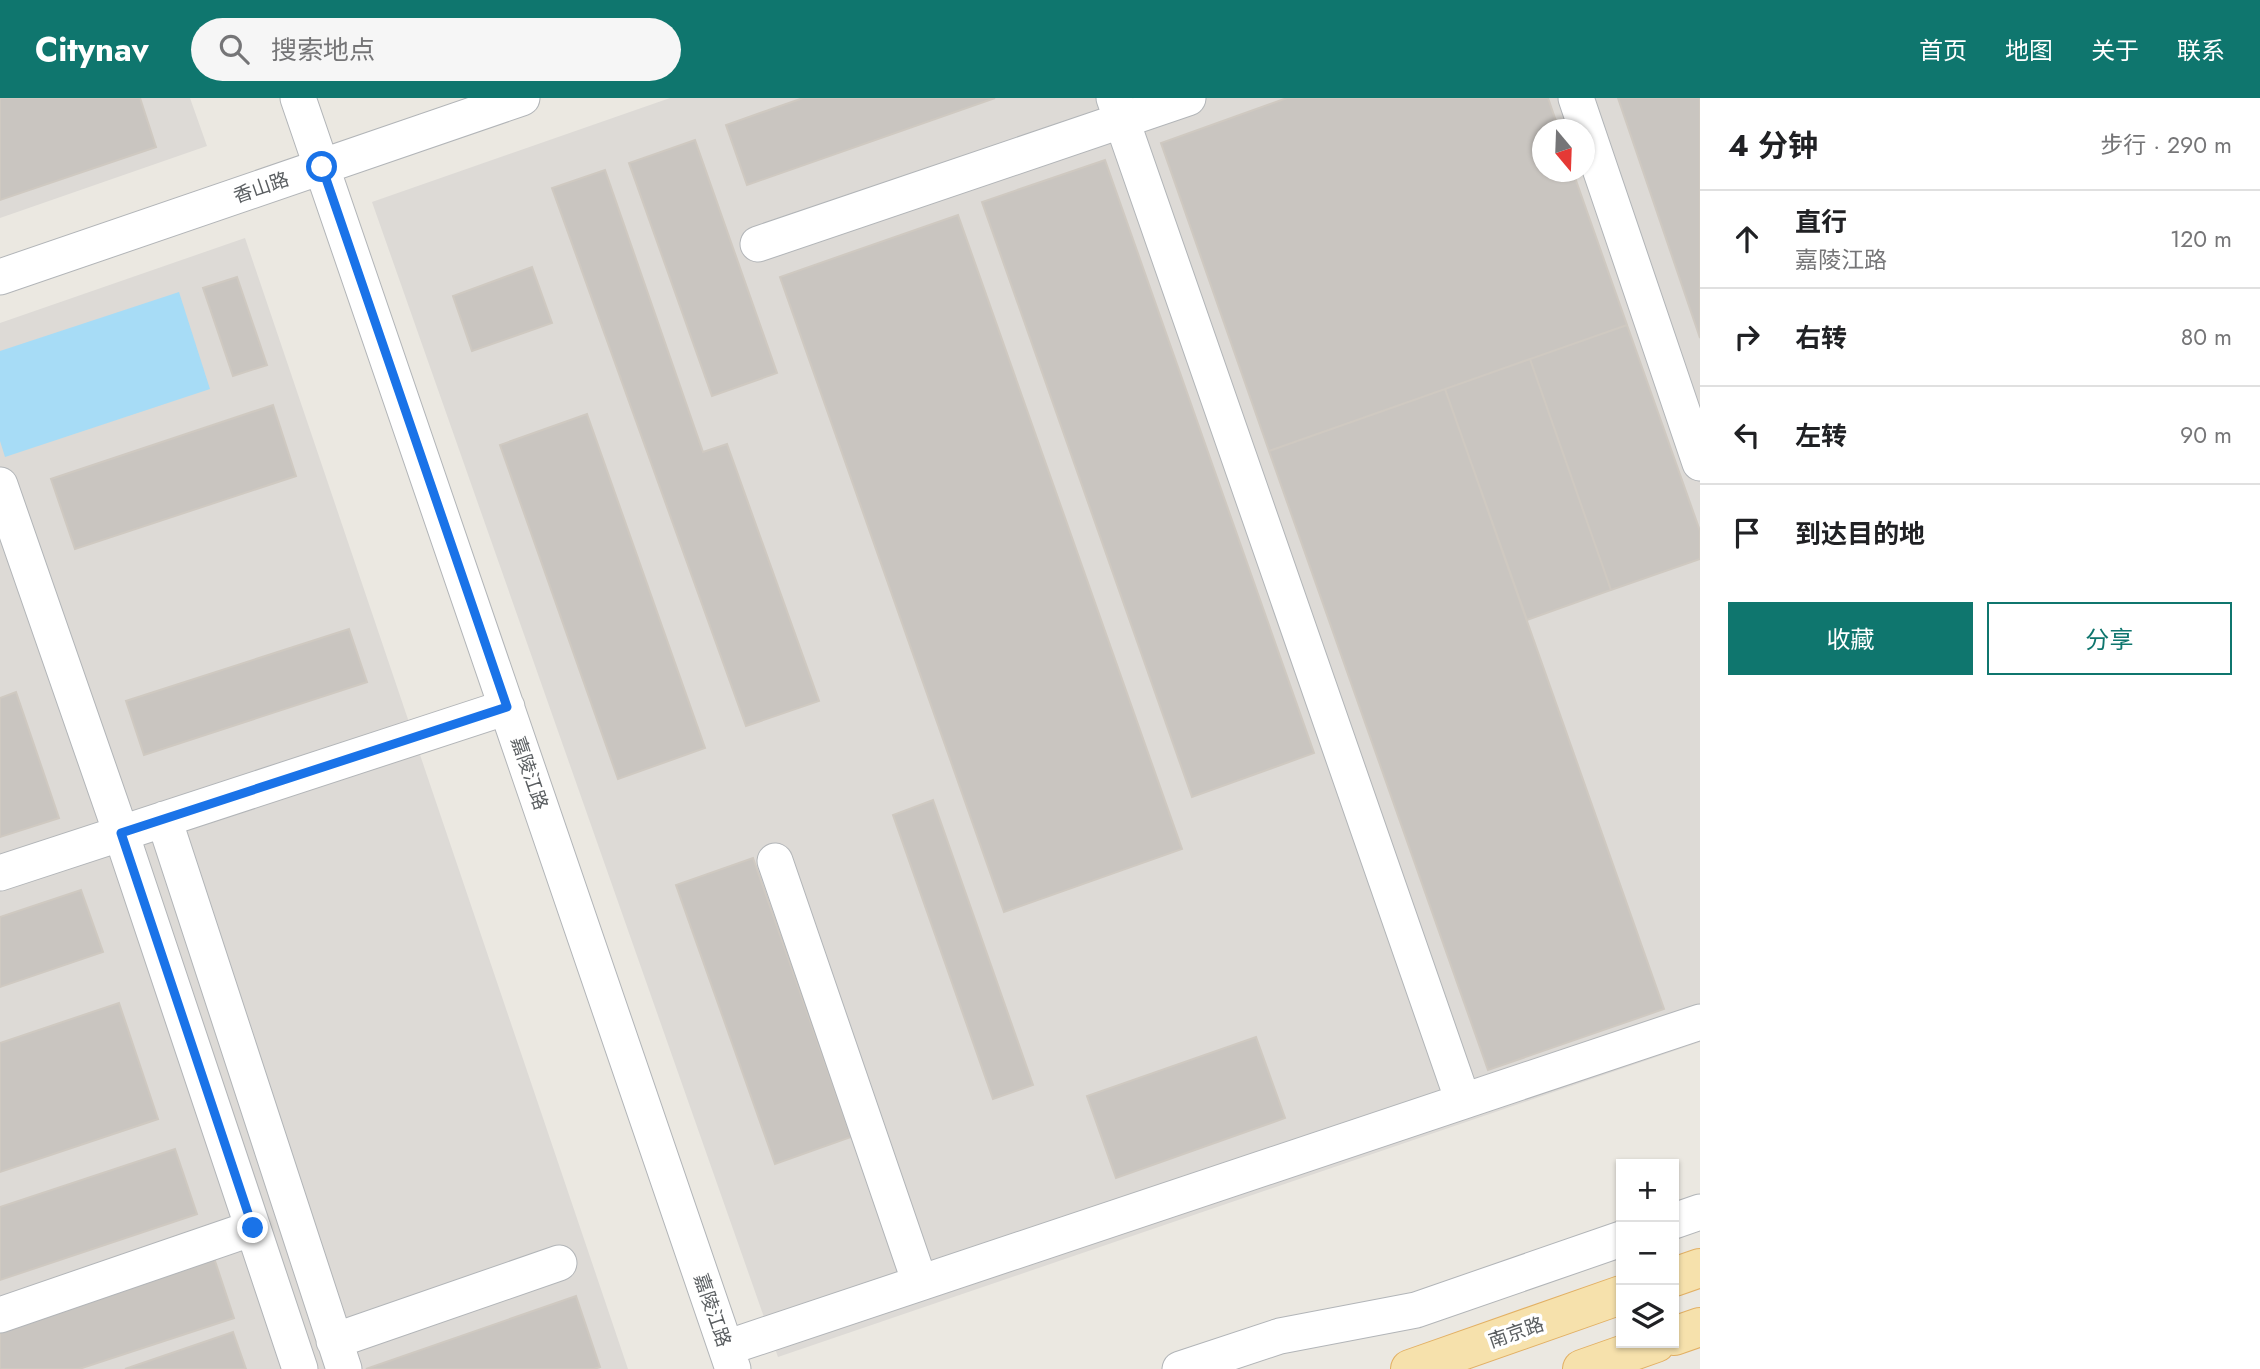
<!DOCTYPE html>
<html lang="zh">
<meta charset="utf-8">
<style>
body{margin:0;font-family:Jost,"Noto Sans SC",sans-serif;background:#f6f6f6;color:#202124}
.controls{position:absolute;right:21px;bottom:21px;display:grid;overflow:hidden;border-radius:0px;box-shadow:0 2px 5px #0004}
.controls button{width:63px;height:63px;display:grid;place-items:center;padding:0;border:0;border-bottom:2px solid #e0e0e0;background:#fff;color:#202124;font:35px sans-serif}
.compass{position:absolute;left:1532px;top:21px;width:63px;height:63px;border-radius:50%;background:#fff;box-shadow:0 2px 5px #0004;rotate:161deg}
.stop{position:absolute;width:21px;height:21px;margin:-16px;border:5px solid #1a73e8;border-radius:50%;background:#fff}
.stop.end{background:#1a73e8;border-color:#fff;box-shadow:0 2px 7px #0008}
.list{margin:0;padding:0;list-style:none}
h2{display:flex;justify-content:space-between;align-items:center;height:91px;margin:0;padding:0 28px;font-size:30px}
h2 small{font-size:23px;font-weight:400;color:#757577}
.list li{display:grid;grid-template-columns:46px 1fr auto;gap:21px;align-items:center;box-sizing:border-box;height:98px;padding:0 28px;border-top:2px solid #e0e0e0}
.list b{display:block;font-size:26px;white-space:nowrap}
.list p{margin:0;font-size:23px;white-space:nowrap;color:#757577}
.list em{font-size:23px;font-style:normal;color:#757577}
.actions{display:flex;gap:14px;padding:21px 28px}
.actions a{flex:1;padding:16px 0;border:2px solid #0f766e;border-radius:0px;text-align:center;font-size:24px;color:#0f766e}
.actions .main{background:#0f766e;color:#fff}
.icon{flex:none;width:38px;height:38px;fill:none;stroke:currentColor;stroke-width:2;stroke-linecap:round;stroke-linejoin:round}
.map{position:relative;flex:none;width:1700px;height:1271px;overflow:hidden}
header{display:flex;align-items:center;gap:42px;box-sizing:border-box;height:98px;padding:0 35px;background:#0f766e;color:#fff}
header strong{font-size:33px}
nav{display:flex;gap:38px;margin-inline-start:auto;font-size:24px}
.search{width:490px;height:63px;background:#f6f6f6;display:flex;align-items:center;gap:18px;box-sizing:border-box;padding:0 24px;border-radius:38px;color:#757577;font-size:26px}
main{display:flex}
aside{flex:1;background:#fff}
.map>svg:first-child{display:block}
.industrial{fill:#dddad6;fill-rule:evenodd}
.water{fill:#a7dcf6}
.building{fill:#c9c5c0;stroke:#cfc9c1;stroke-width:2}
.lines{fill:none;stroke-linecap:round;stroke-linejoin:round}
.minor-casing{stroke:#b2b5b8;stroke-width:37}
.major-casing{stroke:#e2b064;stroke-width:40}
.minor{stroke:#fff;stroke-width:35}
.major{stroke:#f6e1ac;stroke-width:38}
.route{stroke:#1a73e8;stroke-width:9}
.labels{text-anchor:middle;stroke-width:7;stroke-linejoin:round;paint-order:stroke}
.street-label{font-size:19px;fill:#5a5e61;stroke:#fff}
</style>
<header>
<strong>Citynav</strong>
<div class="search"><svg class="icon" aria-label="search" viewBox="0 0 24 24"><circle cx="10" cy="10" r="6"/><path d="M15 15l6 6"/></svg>搜索地点</div>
<nav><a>首页</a><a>地图</a><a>关于</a><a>联系</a></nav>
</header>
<main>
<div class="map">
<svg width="1700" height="1271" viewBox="0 0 1700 1271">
<rect width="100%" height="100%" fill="#ebe8e1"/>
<path class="industrial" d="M0,0H190L207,48L0,120Z
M670,0H1700V944L778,1259L372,104ZM1542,32H1584V74H1542Z
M245,140L628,1271H0V225Z"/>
<path class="water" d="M179,194L210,291L5,359L0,343V253Z"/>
<path class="building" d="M0,0H140L156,49L0,102Z
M803,0H995L747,87L726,27Z
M1287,0H1548L1559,32H1542V74H1573L1627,227L1269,353L1161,45Z
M1618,0H1700V240Z
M695,42L777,275L712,298L629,65Z
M1105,62L1314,655L1192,699L982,104Z
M605,72L703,354L727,346L819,603L746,628L552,90Z
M958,117L1182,751L1004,814L780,179Z
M532,169L552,225L472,253L453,198Z
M237,179L267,267L233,278L203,190Z
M1627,227L1700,433V461L1611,492L1530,261Z
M1530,261L1611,492L1527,522L1445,291Z
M1445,291L1664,911L1488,972L1269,353Z
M273,307L296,378L75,451L51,381Z
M587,316L705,650L618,681L500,347Z
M349,531L367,584L144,657L126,603Z
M16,594L59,720L0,739V600Z
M933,702L1033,987L993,1001L893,717Z
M753,760L851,1039L775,1066L676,787Z
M81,792L103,854L0,889V819Z
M119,905L158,1021L0,1074V945Z
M1256,939L1285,1020L1116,1080L1087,998Z
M175,1051L197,1116L0,1182V1109Z
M213,1157L234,1220L79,1271H0V1228Z
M576,1198L600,1269L594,1271H366Z
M233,1234L246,1271H125Z"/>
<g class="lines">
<defs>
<path id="minor" d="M298,0L733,1271
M1114,0L1463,1003
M1576,0L1700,365
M758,146L1188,0
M0,179L522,0
M0,387L121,735L300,1271
M164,721L344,1271
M775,763L920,1185
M0,775L507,609
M1674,1123L1700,1114
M0,1217L253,1130
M334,1243L559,1165
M726,1250L1700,924
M1180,1271L1280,1238L1416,1212L1621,1141"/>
<path id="major" d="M1674,1179L1700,1170
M1674,1238L1700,1229
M1410,1271L1621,1197
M1582,1271L1656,1245"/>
</defs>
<use href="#minor" class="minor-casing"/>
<use href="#major" class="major-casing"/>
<use href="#minor" class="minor"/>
<use href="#major" class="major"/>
</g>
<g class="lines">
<path class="route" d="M253,1130L121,735L507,609L322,69"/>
</g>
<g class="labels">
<g class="street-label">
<text transform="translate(261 89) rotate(-19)" y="7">香山路</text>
<text transform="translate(530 675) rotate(71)" y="7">嘉陵江路</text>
<text transform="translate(713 1212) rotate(71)" y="7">嘉陵江路</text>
<text transform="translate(1516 1234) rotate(-19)" y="7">南京路</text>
</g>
</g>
</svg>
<div class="controls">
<button>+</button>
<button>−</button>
<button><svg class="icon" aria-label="layers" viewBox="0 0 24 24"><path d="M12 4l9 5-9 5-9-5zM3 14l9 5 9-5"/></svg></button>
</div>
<svg class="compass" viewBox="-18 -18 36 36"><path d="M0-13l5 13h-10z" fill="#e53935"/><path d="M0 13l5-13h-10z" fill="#757577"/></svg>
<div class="stop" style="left:322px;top:69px"></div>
<div class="stop end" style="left:253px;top:1130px"></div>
</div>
<aside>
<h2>4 分钟<small>步行 · 290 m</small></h2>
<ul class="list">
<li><svg class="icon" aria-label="ahead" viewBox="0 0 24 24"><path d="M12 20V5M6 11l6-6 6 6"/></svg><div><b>直行</b><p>嘉陵江路</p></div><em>120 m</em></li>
<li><svg class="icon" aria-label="right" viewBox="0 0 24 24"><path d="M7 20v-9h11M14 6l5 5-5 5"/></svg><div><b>右转</b></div><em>80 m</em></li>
<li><svg class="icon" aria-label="left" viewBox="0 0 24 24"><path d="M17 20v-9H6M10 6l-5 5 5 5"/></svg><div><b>左转</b></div><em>90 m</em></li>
<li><svg class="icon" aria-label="arrive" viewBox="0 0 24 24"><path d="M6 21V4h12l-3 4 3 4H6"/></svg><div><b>到达目的地</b></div></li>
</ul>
<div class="actions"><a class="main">收藏</a><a>分享</a></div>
</aside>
</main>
